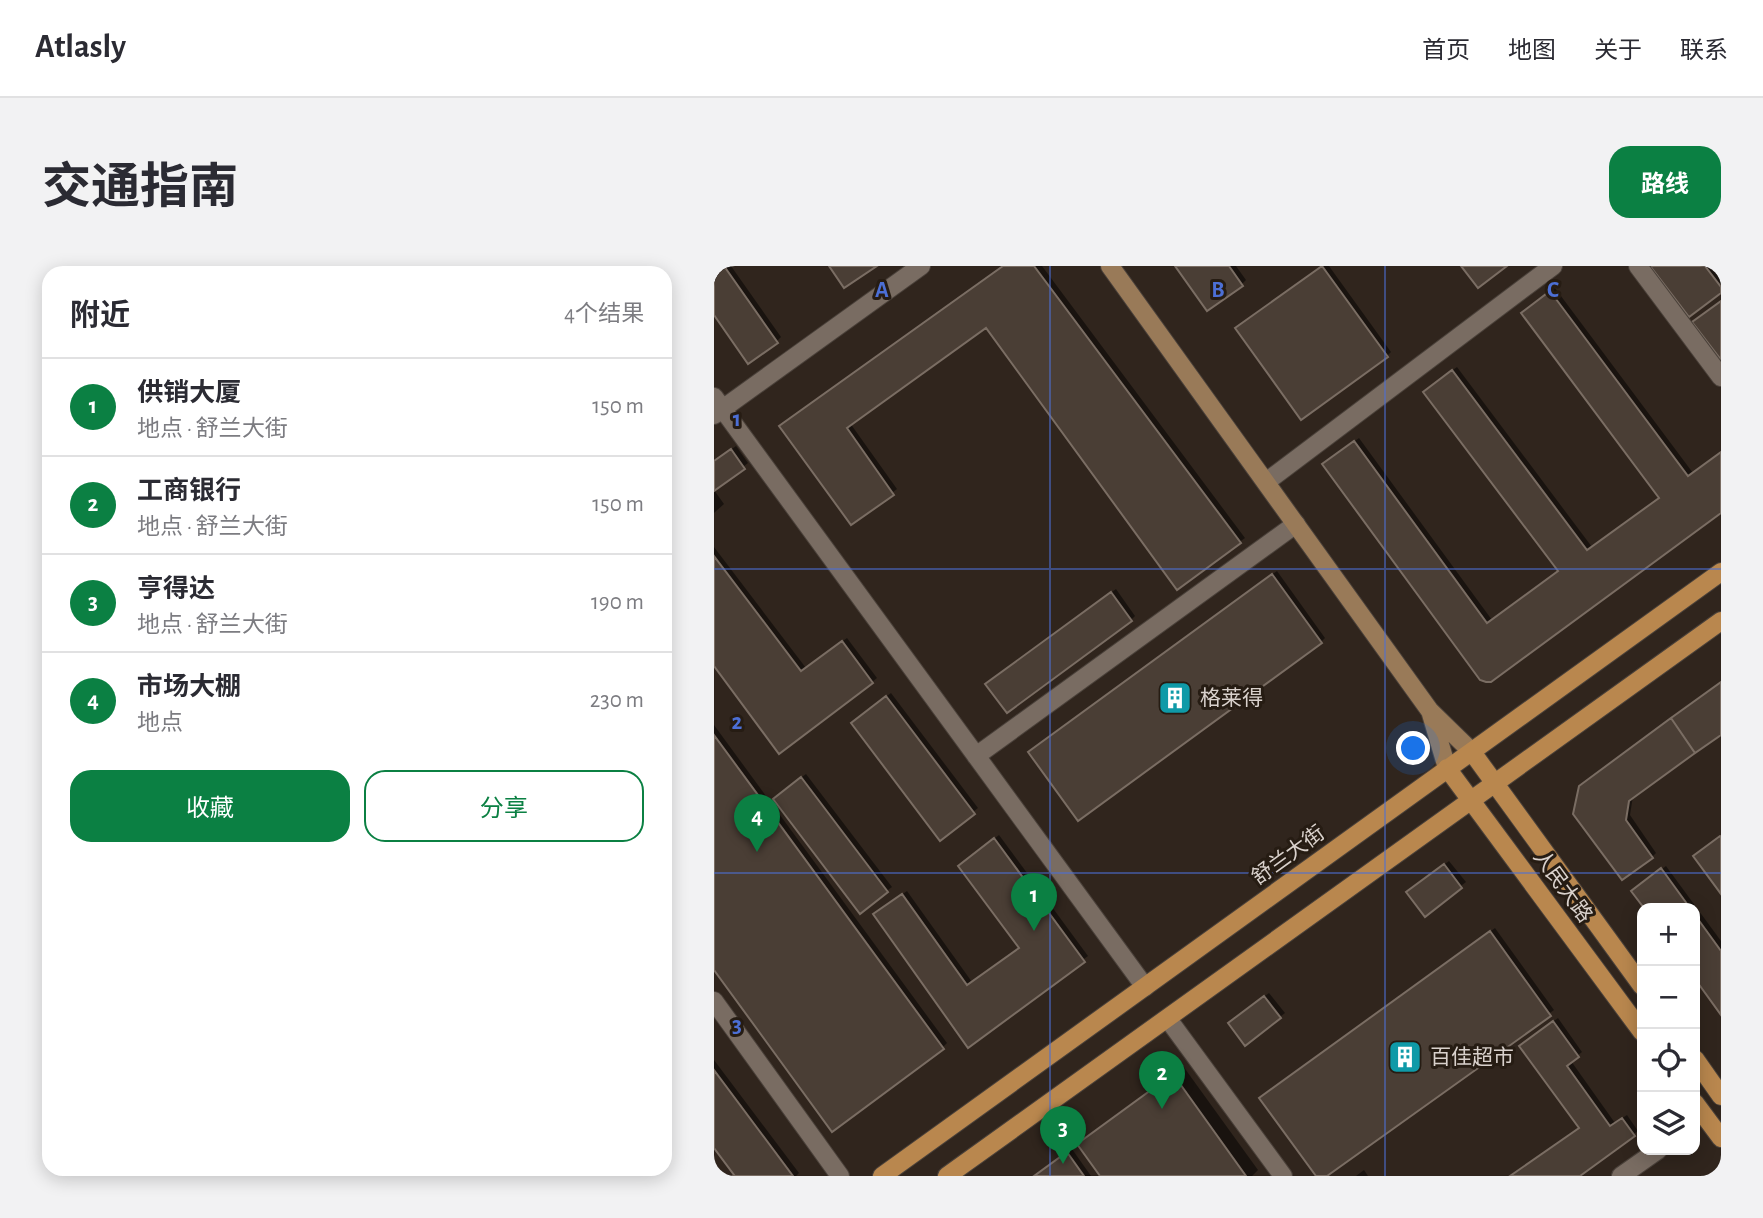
<!DOCTYPE html>
<html lang="zh">
<meta charset="utf-8">
<style>
body{margin:0;font-family:"Alegreya Sans","Noto Sans SC",sans-serif;background:#f2f2f3;color:#2b2b33}
.controls{position:absolute;right:21px;bottom:21px;display:grid;overflow:hidden;border-radius:14px;box-shadow:0 4px 18px #0003}
.controls button{width:63px;height:63px;display:grid;place-items:center;padding:0;border:0;border-bottom:2px solid #e1e1e2;background:#fff;color:#2b2b33;font:35px sans-serif}
.you{position:absolute;left:700px;top:483px;width:24px;height:24px;margin:-18px;border:5px solid #fff;border-radius:50%;background:#1a73e8;box-shadow:0 0 0 10px #1a73e833}
.badge{display:grid;place-items:center;width:46px;height:46px;border-radius:50%;background:#0b8043;color:#fff;font-size:23px;font-weight:700}
.pin{position:absolute;translate:-50% -58px;filter:drop-shadow(0 2px 4px #0008)}
.pin::after{content:'';position:absolute;top:37px;width:24px;height:21px;background:inherit;clip-path:polygon(0 0,100% 0,50% 100%)}
.list{margin:0;padding:0;list-style:none}
h2{display:flex;justify-content:space-between;align-items:center;height:91px;margin:0;padding:0 28px;font-size:30px}
h2 small{font-size:23px;font-weight:400;color:#7c7c81}
.list li{display:grid;grid-template-columns:46px 1fr auto;gap:21px;align-items:center;box-sizing:border-box;height:98px;padding:0 28px;border-top:2px solid #e1e1e2}
.list b{display:block;font-size:26px;white-space:nowrap}
.list p{margin:0;font-size:23px;white-space:nowrap;color:#7c7c81}
.list em{font-size:23px;font-style:normal;color:#7c7c81}
.actions{display:flex;gap:14px;padding:21px 28px}
.actions a{flex:1;padding:16px 0;border:2px solid #0b8043;border-radius:21px;text-align:center;font-size:24px;color:#0b8043}
.actions .main{background:#0b8043;color:#fff}
.icon{flex:none;width:38px;height:38px;fill:none;stroke:currentColor;stroke-width:2;stroke-linecap:round;stroke-linejoin:round}
.map{position:relative;flex:none;width:1007px;height:910px;overflow:hidden;border-radius:21px}
header{display:flex;align-items:center;gap:42px;box-sizing:border-box;height:98px;padding:0 35px;background:#fff;border-bottom:2px solid #e1e1e2}
header strong{font-size:33px}
nav{display:flex;gap:38px;margin-inline-start:auto;font-size:24px}
.intro{display:flex;align-items:center;justify-content:space-between;box-sizing:border-box;height:168px;padding:0 42px}
h1{margin:0;font-size:49px}
.button{padding:18px 32px;border-radius:21px;background:#0b8043;color:#fff;font-size:24px;font-weight:700}
main{display:flex;gap:42px;padding:0 42px}
aside{flex:1;background:#fff;border-radius:21px;box-shadow:0 4px 18px #0003}
.map>svg:first-child{display:block}
.shadow{fill:#0007}
.building{fill:#4a3e35;stroke:#7a6d63;stroke-width:2}
.lines{fill:none;stroke-linecap:round;stroke-linejoin:round}
.minor-casing{stroke:#4a413a;stroke-width:20}
.secondary-casing{stroke:#4a413a;stroke-width:20}
.primary-casing{stroke:#4a413a;stroke-width:20}
.minor{stroke:#796c62;stroke-width:18}
.secondary{stroke:#997a58;stroke-width:18}
.primary{stroke:#b9874e;stroke-width:18}
.grid{fill:none;stroke:#4c6fd5;stroke-width:2;stroke-opacity:0.55}
.labels{text-anchor:middle;stroke-width:6;stroke-linejoin:round;paint-order:stroke}
.poi-label{font-size:21px;fill:#d9d1cc;stroke:#261c13;text-anchor:start}
.street-label{font-size:21px;fill:#d9d1cc;stroke:#261c13}
.grid-label{font-size:23px;text-anchor:middle;font-weight:bold;fill:#4c6fd5;stroke:#261c13;stroke-width:6;stroke-linejoin:round;paint-order:stroke}
</style>
<header>
<strong>Atlasly</strong>
<nav><a>首页</a><a>地图</a><a>关于</a><a>联系</a></nav>
</header>
<div class="intro"><h1>交通指南</h1><a class="button">路线</a></div>
<main>
<aside>
<h2>附近<small>4个结果</small></h2>
<ul class="list">
<li><span class="badge">1</span><div><b>供销大厦</b><p>地点 · 舒兰大街</p></div><em>150 m</em></li>
<li><span class="badge">2</span><div><b>工商银行</b><p>地点 · 舒兰大街</p></div><em>150 m</em></li>
<li><span class="badge">3</span><div><b>亨得达</b><p>地点 · 舒兰大街</p></div><em>190 m</em></li>
<li><span class="badge">4</span><div><b>市场大棚</b><p>地点</p></div><em>230 m</em></li>
</ul>
<div class="actions"><a class="main">收藏</a><a>分享</a></div>
</aside>
<div class="map">
<svg width="1007" height="910" viewBox="0 0 1007 910">
<rect width="100%" height="100%" fill="#30251d"/>
<path class="shadow" d="M0,0H17L67,71L63,75L0,46Z
M290,0H328L531,272L463,321L272,60L136,157L183,223L138,257L67,160Z
M463,0H522L532,14L528,18Z
M608,0H615L677,86L673,90L528,58Z
M938,0H999L1007,11V25Z
M841,22L979,207L1007,187V245L767,413L615,194L645,172L778,354L845,305L715,122L743,101L878,281L947,231L813,43Z
M22,180L34,197L0,223V196Z
M0,224L10,238L0,247Z
M0,281L92,402L133,372L163,412L158,416L0,397Z
M563,305L611,372L607,376L320,482Z
M402,323L421,350L417,354L278,414Z
M1007,417V467L919,530L916,549L942,587L938,591L860,547Z
M177,427L264,542L226,572L143,453Z
M0,459L233,777L229,781L0,701Z
M92,508L178,621L146,645L65,528Z
M285,569L374,690L255,779L161,648L193,625L258,716L307,681L251,596Z
M735,595L752,616L711,648L699,622Z
M952,600L1007,675V746L981,710V642H932L919,625Z
M781,662L840,744L610,910H604L551,828Z
M555,727L571,747L531,778L520,753Z
M844,752L868,786L857,795L901,857L913,849L924,865L863,910H797L866,861L811,776Z
M0,794L85,907L82,910H20L22,908L0,879Z
M469,800L544,904L538,910H388L365,878L375,869Z
M358,883L377,910H321Z
M650,904L654,910H642Z"/>
<path class="building" d="M0,0H10L64,77L34,98L0,49Z
M115,0H163L130,22Z
M289,0H320L527,277L463,324L272,62L133,162L180,229L137,259L65,160Z
M461,0H515L529,20L493,45Z
M608,0L674,91L587,154L521,62Z
M747,0H793L764,22Z
M936,0H991L1007,21V27L975,51Z
M836,25L974,210L1007,186V247L777,416H772L766,414L608,198L640,175L773,357L844,305L709,126L738,104L873,284L945,232L807,47Z
M1007,35V94L978,56Z
M17,183L31,203L0,225V195Z
M0,290L87,405L128,375L159,417L65,488L0,400Z
M558,308L608,377L364,555L314,486Z
M397,326L418,355L293,447L271,418Z
M1007,416V469L981,487L957,452Z
M172,430L261,548L226,575L137,457Z
M957,452L981,487L915,535L912,554L939,592L908,614L859,548L865,520Z
M0,469L230,783L118,866L0,704Z
M87,511L174,626L146,648L59,533Z
M1006,570L1007,571V628L979,590Z
M280,572L371,696L254,782L159,648L188,628L253,719L305,682L244,600Z
M730,598L748,622L711,651L692,626Z
M947,602L976,642H930L917,625Z
M981,649L1007,685V749L981,713Z
M776,665L837,750L613,910H602L545,832Z
M550,730L567,752L531,780L514,757Z
M839,755L865,791L853,800L896,860L908,852L921,870L866,910H796L865,862L805,780Z
M0,804L79,910H18L20,909L0,882Z
M459,808L532,910H386L363,878Z
M353,886L370,910H320Z"/>
<g class="lines">
<defs>
<path id="minor" d="M924,0L1007,111
M0,131L431,721
M0,149L207,0
M552,216L839,0
M262,490L582,258
M0,735L126,910
M454,753L569,910
M907,910L944,884"/>
<path id="secondary" d="M396,0L716,445L758,486
M717,448L733,502"/>
<path id="primary" d="M758,486L928,720
M733,502L928,766
M981,793L1007,830
M981,837L1007,872
M168,910L1007,306
M233,910L1007,355"/>
</defs>
<use href="#minor" class="minor-casing"/>
<use href="#secondary" class="secondary-casing"/>
<use href="#primary" class="primary-casing"/>
<use href="#minor" class="minor"/>
<use href="#secondary" class="secondary"/>
<use href="#primary" class="primary"/>
</g>
<path class="grid" d="M336,0V910M671,0V910M0,303H1007M0,607H1007"/>
<defs>
<symbol id="building-square" viewBox="-11 -11 22 22"><rect x="-9" y="-9" width="18" height="18" rx="4" fill="#0f9aa8" stroke="#261c13"/><path d="M-4-6H4V6H1V3H-1V6H-4ZM-2.5-4.3h1.7v1.8h-1.7ZM.8-4.3h1.7v1.8H.8ZM-2.5-1h1.7V.8h-1.7ZM.8-1h1.7V.8H.8Z" fill="#fff"/></symbol>
</defs>
<g fill-rule="evenodd">
<use href="#building-square" x="442" y="413" width="38" height="38"/>
<use href="#building-square" x="672" y="772" width="38" height="38"/>
</g>
<g class="labels">
<g class="poi-label">
<text x="486" y="439">格莱得</text>
<text x="716" y="798">百佳超市</text>
</g>
<g class="street-label">
<text transform="translate(574 589) rotate(-36)" y="7">舒兰大街</text>
<text transform="translate(849 620) rotate(54)" y="7">人民大路</text>
</g>
</g>
<g class="grid-label">
<text x="168" y="31">A</text>
<text x="504" y="31">B</text>
<text x="839" y="31">C</text>
<text x="23" y="160">1</text>
<text x="23" y="463">2</text>
<text x="23" y="766">3</text>
</g>
</svg>
<div class="controls">
<button>+</button>
<button>−</button>
<button><svg class="icon" aria-label="locate" viewBox="0 0 24 24"><circle cx="12" cy="12" r="6"/><path d="M12 2v4M12 18v4M2 12h4M18 12h4"/></svg></button>
<button><svg class="icon" aria-label="layers" viewBox="0 0 24 24"><path d="M12 4l9 5-9 5-9-5zM3 14l9 5 9-5"/></svg></button>
</div>
<div class="you"></div>
<div class="pin badge" style="left:320px;top:665px">1</div>
<div class="pin badge" style="left:448px;top:843px">2</div>
<div class="pin badge" style="left:349px;top:898px">3</div>
<div class="pin badge" style="left:43px;top:586px">4</div>
</div>
</main>
